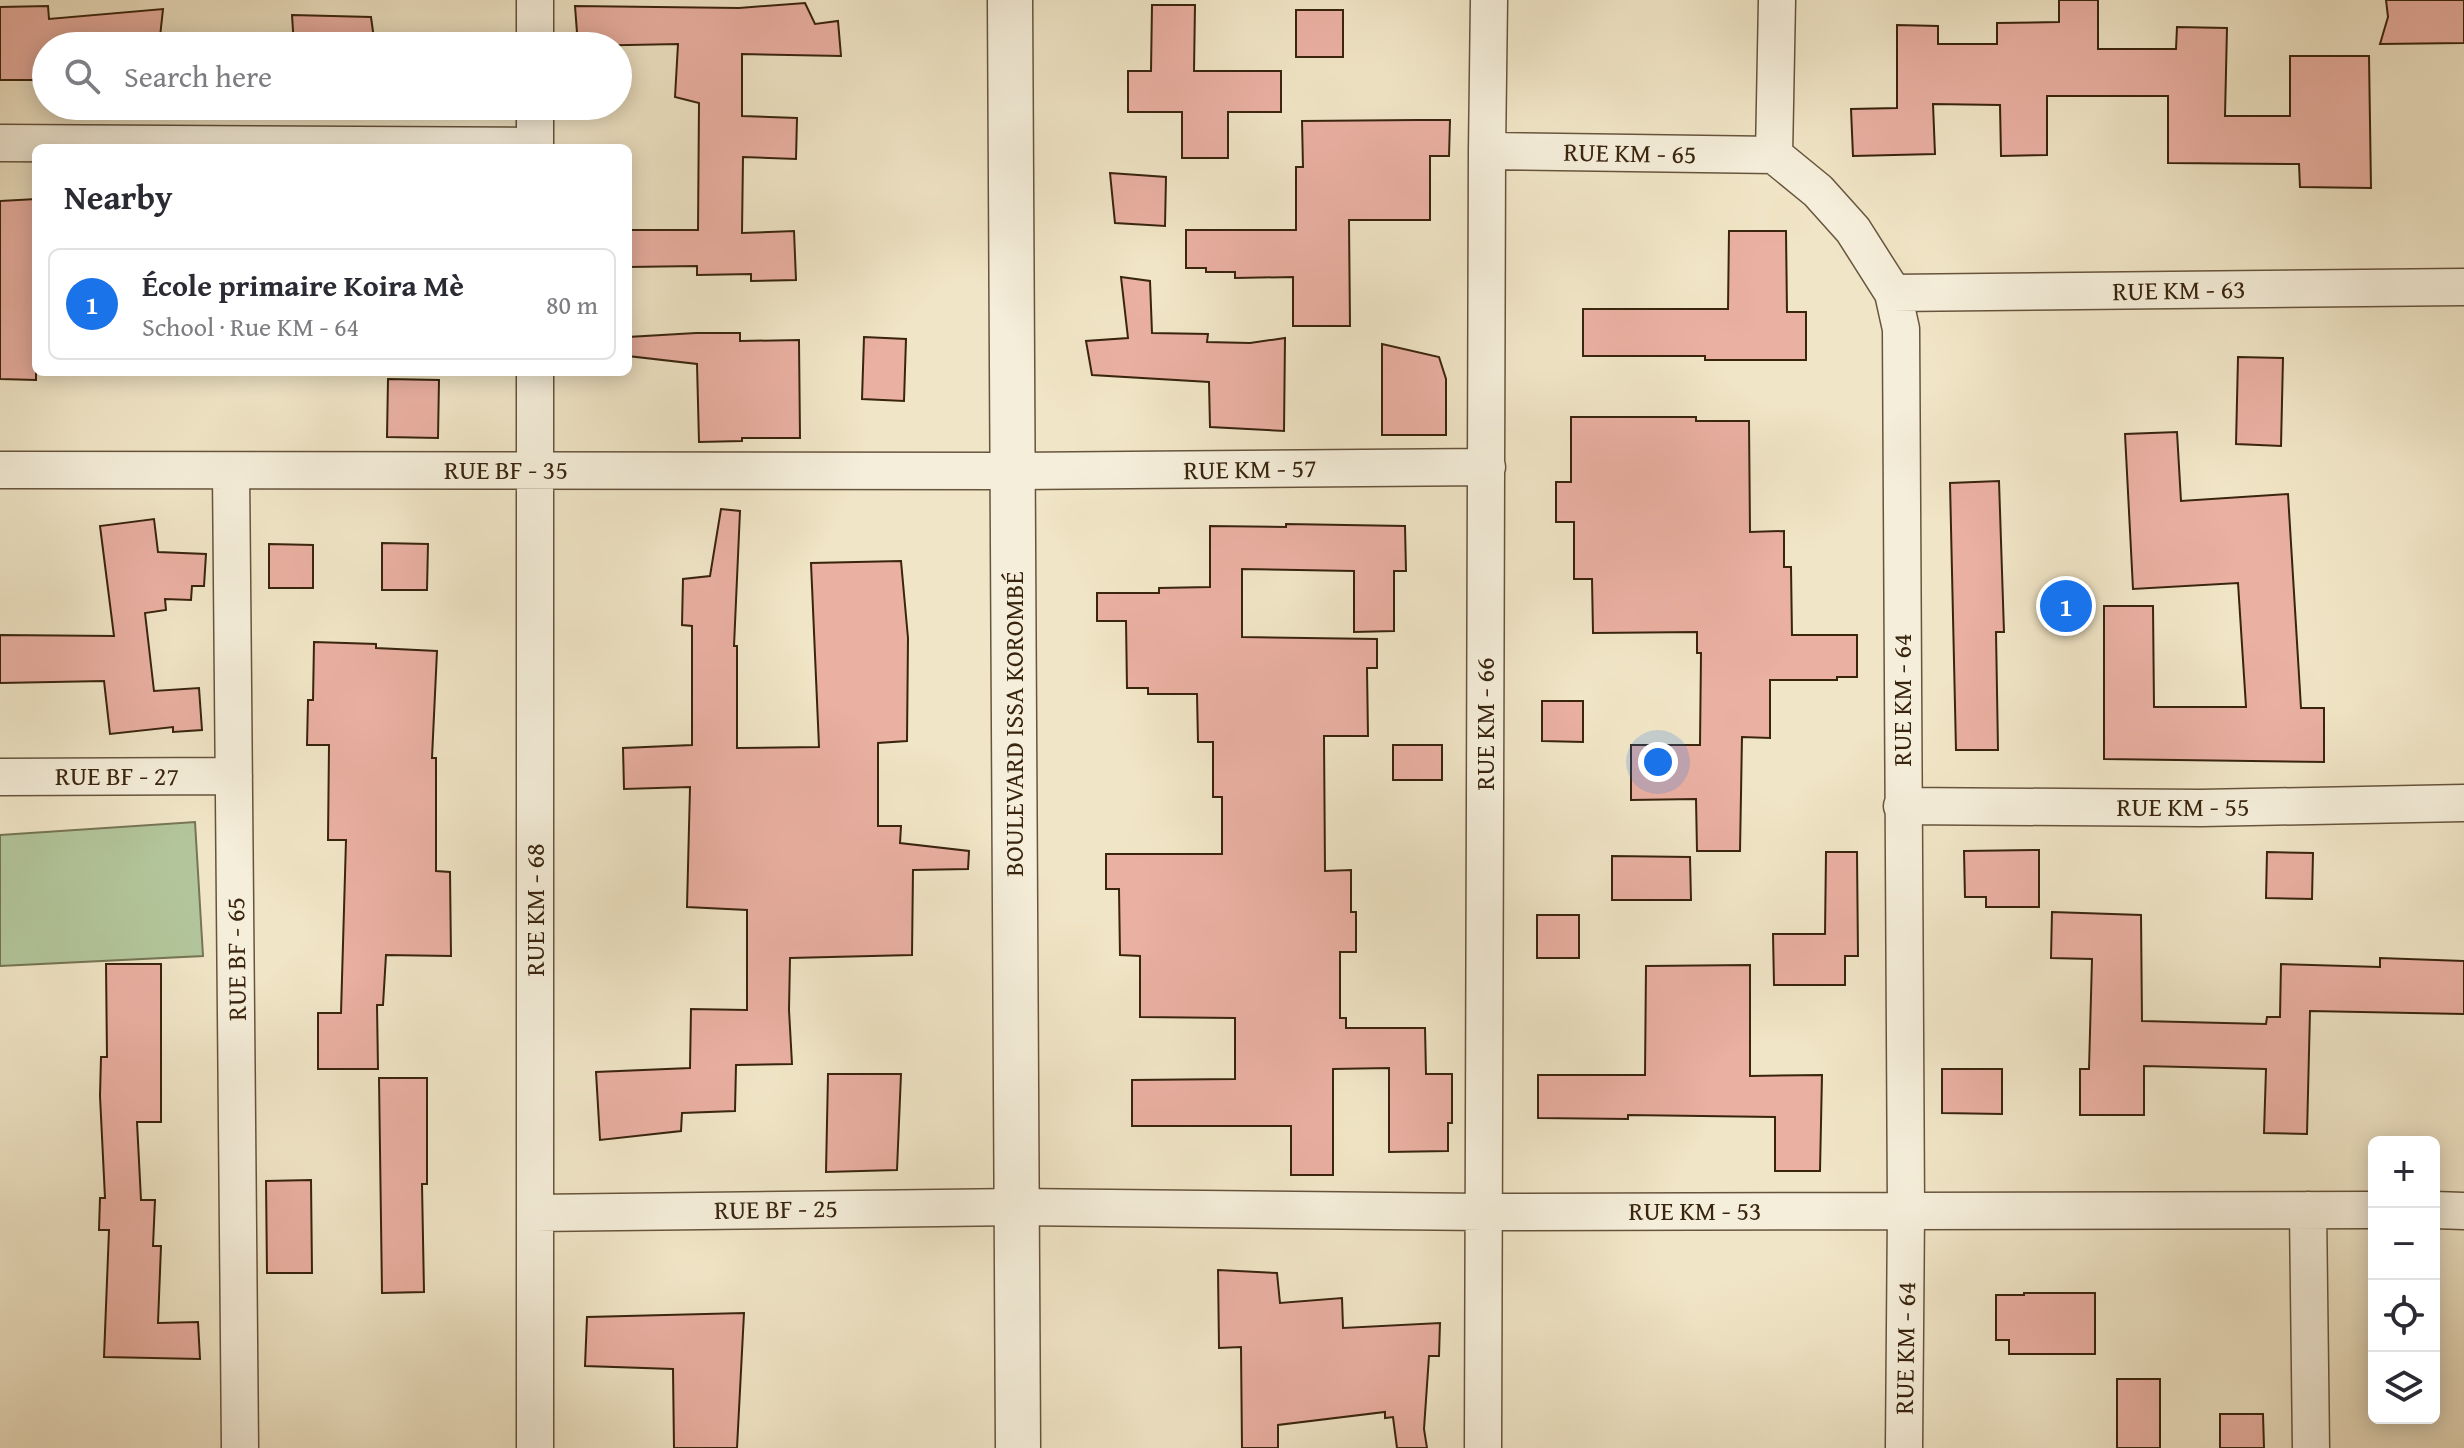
<!DOCTYPE html>
<meta charset="utf-8">
<style>
body{margin:0;font-family:"Gentium Book Plus",serif;background:#f7f7f7;color:#2b2b33}
.controls{position:absolute;right:24px;bottom:24px;display:grid;overflow:hidden;border-radius:12px;box-shadow:0 4px 20px #0003}
.controls button{width:72px;height:72px;display:grid;place-items:center;padding:0;border:0;border-bottom:2px solid #e1e1e2;background:#fff;color:#2b2b33;font:40px sans-serif}
.you{position:absolute;left:1658px;top:762px;width:28px;height:28px;margin:-20px;border:6px solid #fff;border-radius:50%;background:#1a73e8;box-shadow:0 0 0 12px #1a73e833}
.badge{display:grid;place-items:center;width:52px;height:52px;border-radius:50%;background:#1a73e8;color:#fff;font-size:26px;font-weight:700}
.pin{position:absolute;translate:-50% -50%;border:4px solid #fff;box-shadow:0 2px 8px #0006}
.list{margin:0;padding:0;list-style:none}
h2{display:flex;justify-content:space-between;align-items:center;height:104px;margin:0;padding:0 32px;font-size:34px}
h2 small{font-size:26px;font-weight:400;color:#7c7c81}
.list li{display:grid;grid-template-columns:52px 1fr auto;gap:24px;align-items:center;box-sizing:border-box;height:112px;margin:0 16px 16px;padding:0 16px;border:2px solid #e1e1e2;border-radius:12px}
.list b{display:block;font-size:30px;white-space:nowrap}
.list p{margin:0;font-size:26px;white-space:nowrap;color:#7c7c81}
.list em{font-size:26px;font-style:normal;color:#7c7c81}
.icon{flex:none;width:44px;height:44px;fill:none;stroke:currentColor;stroke-width:2;stroke-linecap:round;stroke-linejoin:round}
.map{position:relative;flex:none;width:2464px;height:1448px;overflow:hidden}
.search{position:absolute;background:#fff;box-shadow:0 4px 20px #0003;left:32px;top:32px;width:600px;height:88px;display:flex;align-items:center;gap:20px;box-sizing:border-box;padding:0 28px;border-radius:44px;color:#7c7c81;font-size:30px}
.panel{position:absolute;background:#fff;box-shadow:0 4px 20px #0003;left:32px;top:144px;width:600px;height:232px;border-radius:12px}
.map>svg:first-child{display:block}
.green{fill:#b3c69b;stroke:#767554;stroke-width:2}
.building{fill:#eab0a2;stroke:#39240e;stroke-width:2}
.lines{fill:none;stroke-linecap:round;stroke-linejoin:round}
.minor-casing{stroke:#67543c;stroke-width:39}
.tertiary-casing{stroke:#67543c;stroke-width:47}
.minor{stroke:#f5eeda;stroke-width:36}
.tertiary{stroke:#f5eeda;stroke-width:44}
.labels{text-anchor:middle;stroke-width:6;stroke-linejoin:round;paint-order:stroke}
.street-label{font-size:26px;fill:#39240e;stroke:#f5eeda}
</style>
<div class="map">
<svg width="2464" height="1448" viewBox="0 0 2464 1448">
<rect width="100%" height="100%" fill="#f0e5c6"/>
<filter id="stains"><feTurbulence type="fractalNoise" baseFrequency=".0025" numOctaves="4"/><feColorMatrix values="0 0 0 0 .2 0 0 0 0 .09 0 0 0 0 .02 0 0 0 .5 -.17"/></filter>
<radialGradient id="worn" r=".72"><stop offset=".6" stop-color="#630" stop-opacity="0"/><stop offset="1" stop-color="#630" stop-opacity=".3"/></radialGradient>
<path class="green" d="M195,822L203,956L0,966V835Z"/>
<path class="building" d="M2059,0H2098V49H2176L2177,27L2227,28L2225,116H2290V56H2369L2371,188L2300,187L2299,164L2168,163V96H2047V155L2001,156L2000,105L1933,104L1935,154L1853,156L1851,109L1897,108V25L1938,26V44H1997V23L2059,22Z
M2386,0H2464V43L2380,44L2388,17Z
M805,3L815,24L838,21L841,56L742,54V116L797,118L796,159L743,157L742,233L794,231L796,280L751,281V274L697,275V266L628,267V230H698L699,103L675,97L678,44L578,46L575,6L739,8Z
M1152,5H1195L1194,71H1281V112H1228V158H1182V112H1128V71H1151Z
M48,6L49,19L163,9L159,46H46V80H0V7Z
M1296,10H1343V57H1296Z
M292,15L371,17L375,46H294Z
M1417,120H1450L1449,156H1430V220H1349L1350,326H1293V277L1235,278V272H1206V268H1186V230H1296V167H1303L1302,121Z
M1110,173L1166,177L1165,226L1115,223Z
M36,199L34,270H36V380L0,379V201Z
M1729,231H1786L1787,312H1806V360H1705V356H1583V309H1728Z
M1121,277L1150,281L1152,333L1208,334L1207,342L1250,343L1285,338L1284,431L1210,427L1209,382L1092,375L1086,341L1128,338Z
M696,333H740V341L799,340L800,438H742V441L699,442L697,364L628,356V337Z
M864,337L906,339L904,401L862,399Z
M1382,344L1439,357L1446,379V435H1382Z
M2238,357L2283,358L2281,446L2236,444Z
M388,379L439,380L438,438L387,437Z
M1571,417H1696V421H1749L1750,532L1784,531V567H1791L1792,635H1857V677H1837V680H1770V738L1742,737L1740,851H1697L1696,799L1631,800V745H1700L1701,653H1697V632L1593,633L1592,579H1574V522H1556V482H1571Z
M2177,432L2181,501L2288,494L2301,708H2324V762L2104,759V606H2153L2154,707H2246L2238,583L2133,589L2125,434Z
M1999,481L2004,632H1996L1998,750H1956L1950,483Z
M721,509L740,511L734,646H737V748L819,747L811,563L901,561L908,638L907,741L878,743V826H901L900,843L969,851L968,869L913,870L912,955L790,958L789,1010L792,1064L736,1065L735,1111L682,1113L681,1131L600,1140L596,1072L690,1068L691,1009L747,1010V910L687,907L690,787L624,789L623,748L692,745V626L682,625L683,579L710,576Z
M154,519L158,552L206,554L204,586H192L191,600L165,599L166,610L145,613L154,691L199,688L202,730L173,732V727L110,734L104,681L0,683V635L114,636L100,526Z
M1286,524L1405,526L1406,571H1394V631L1354,632V571L1242,569V637L1377,639V668H1367L1368,736H1324L1325,871L1351,870V912H1356V952H1340V1018H1346V1028H1425L1426,1074H1452V1123H1448V1151L1389,1152V1068L1333,1069V1175H1291V1126H1132V1080L1235,1079V1018L1140,1017V956L1120,955L1119,889H1106V854H1222V797H1213V742H1198L1197,694H1148V688H1127L1126,621H1097V593H1159V588L1210,587V526L1286,527Z
M382,543L428,544L427,590H382Z
M269,544L313,545V588H269Z
M314,642L376,644V648L437,651L432,758H436V871L450,872L451,956L386,955L383,1005H377L378,1069H318V1013H341L346,840H328L329,745H307L308,700H313Z
M1542,701H1583V742L1542,741Z
M1393,745H1442V780H1393Z
M2039,850V907H1986V897H1965L1964,851Z
M1826,852H1857L1858,956H1845V985H1774L1773,934H1825Z
M2267,852L2313,853L2312,899L2266,898Z
M1612,856L1690,857L1691,900H1612Z
M2052,912L2141,915L2142,1021L2266,1024L2267,1017H2280L2281,964L2380,967V958L2464,961V1014L2310,1011L2307,1134L2264,1133L2266,1069L2144,1066V1115H2080V1069H2089L2092,959L2051,958Z
M1537,915H1579V958H1537Z
M106,964H161V1122H137L141,1200H155L153,1246H161L158,1323L198,1322L200,1359L104,1357L109,1230H99L100,1198H105L100,1096L101,1057H107Z
M1750,965V1076L1822,1075L1820,1171H1775V1117L1628,1115V1119L1538,1118V1075H1645L1646,966Z
M1942,1069H2002V1114L1942,1113Z
M828,1074H901L897,1170L826,1172Z
M379,1078H427V1184H422L424,1292L382,1293Z
M311,1180L312,1273H267L266,1181Z
M1218,1270L1277,1273L1280,1303L1342,1298L1343,1328L1440,1323L1439,1356H1429L1424,1429L1427,1448H1397L1393,1417L1385,1418V1412L1278,1425V1448H1242L1241,1347L1219,1348Z
M2024,1293H2095V1354H2009V1340H1996V1295H2024Z
M744,1313L737,1448H674L673,1369L585,1366L587,1317Z
M2117,1379H2160V1448H2117Z
M2220,1414H2263L2264,1448H2220Z"/>
<g class="lines">
<defs>
<path id="minor" d="M1777,0L1774,155L1818,191L1853,230L1893,293L1901,329L1906,1210L1904,1448
M535,46V0
M0,143L535,146
M535,148V106
M1487,151L1774,155
M1893,293L2464,287
M535,372V1448
M0,470L1013,471L1487,467
M231,471L240,1448
M0,777L234,776
M1902,806L2201,808L2464,803
M2308,1210L2311,1448
M2434,1210L2464,1211
M535,1213L1017,1207L1483,1212L2374,1210
M1483,1448L1487,151L1489,0"/>
<path id="tertiary" d="M1010,0L1018,1448"/>
</defs>
<use href="#minor" class="minor-casing"/>
<use href="#tertiary" class="tertiary-casing"/>
<use href="#minor" class="minor"/>
<use href="#tertiary" class="tertiary"/>
</g>
<g class="labels">
<g class="street-label">
<text transform="translate(1630 153) rotate(1)" y="9">RUE KM - 65</text>
<text transform="translate(2179 290) rotate(-1)" y="9">RUE KM - 63</text>
<text transform="translate(1250 469) rotate(-1)" y="9">RUE KM - 57</text>
<text x="506" y="479">RUE BF - 35</text>
<text transform="translate(1902 700) rotate(-90)" y="9">RUE KM - 64</text>
<text transform="translate(1014 724) rotate(-90)" y="9">BOULEVARD ISSA KOROMBÉ</text>
<text transform="translate(1485 724) rotate(-90)" y="9">RUE KM - 66</text>
<text x="117" y="785">RUE BF - 27</text>
<text x="2183" y="816">RUE KM - 55</text>
<text transform="translate(535 910) rotate(-90)" y="9">RUE KM - 68</text>
<text transform="translate(236 959) rotate(-91)" y="9">RUE BF - 65</text>
<text transform="translate(776 1209) rotate(-1)" y="9">RUE BF - 25</text>
<text x="1695" y="1220">RUE KM - 53</text>
<text transform="translate(1905 1348) rotate(-89)" y="9">RUE KM - 64</text>
</g>
</g>
<rect width="100%" height="100%" filter="url(#stains)"/>
<rect width="100%" height="100%" fill="url(#worn)"/>
</svg>
<div class="controls">
<button>+</button>
<button>−</button>
<button><svg class="icon" aria-label="locate" viewBox="0 0 24 24"><circle cx="12" cy="12" r="6"/><path d="M12 2v4M12 18v4M2 12h4M18 12h4"/></svg></button>
<button><svg class="icon" aria-label="layers" viewBox="0 0 24 24"><path d="M12 4l9 5-9 5-9-5zM3 14l9 5 9-5"/></svg></button>
</div>
<div class="you"></div>
<div class="pin badge" style="left:2066px;top:606px">1</div>
<div class="search"><svg class="icon" aria-label="search" viewBox="0 0 24 24"><circle cx="10" cy="10" r="6"/><path d="M15 15l6 6"/></svg>Search here</div>
<section class="panel">
<h2>Nearby<small></small></h2>
<ul class="list">
<li><span class="badge">1</span><div><b>École primaire Koira Mè</b><p>School · Rue KM - 64</p></div><em>80 m</em></li>
</ul>
</section>
</div>
